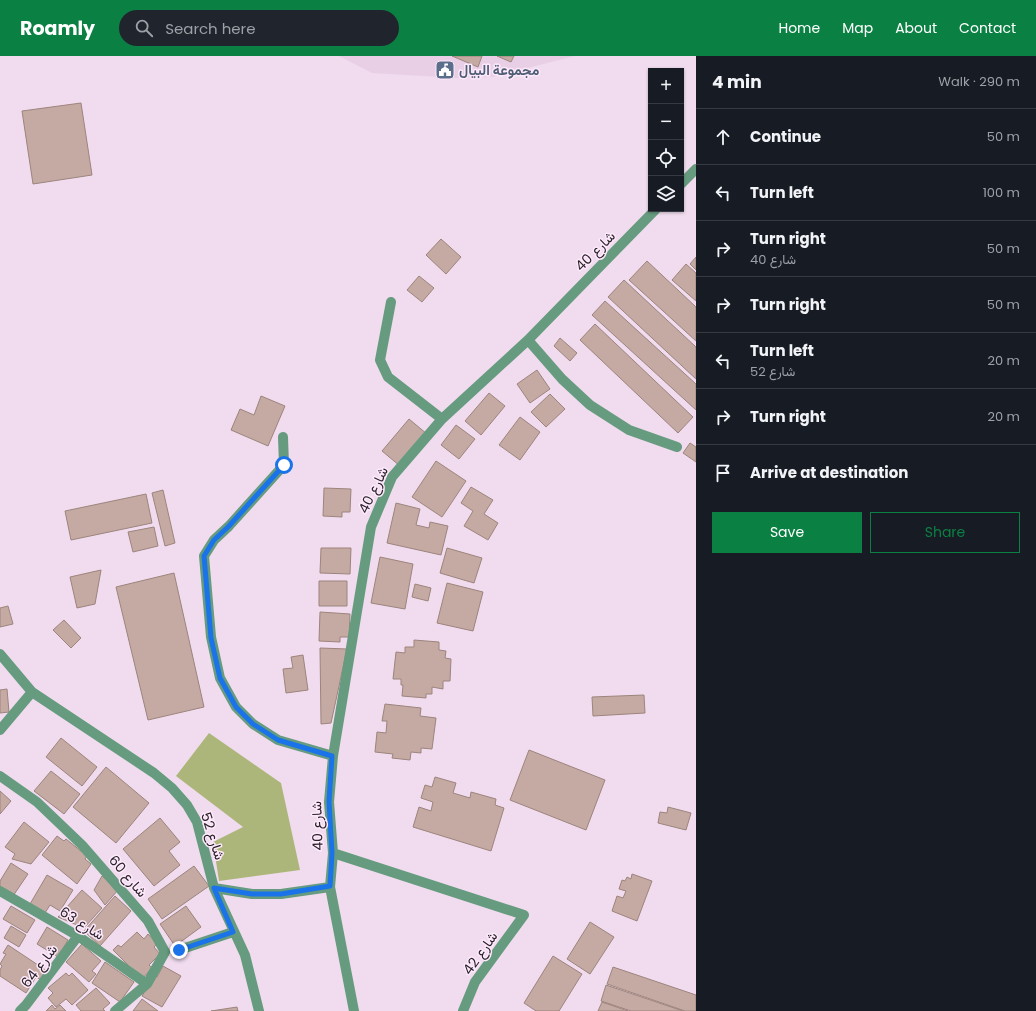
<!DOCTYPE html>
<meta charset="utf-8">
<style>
body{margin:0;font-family:Poppins,Vazirmatn,sans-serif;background:#20242c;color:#f1f3f6}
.controls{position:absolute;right:12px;top:12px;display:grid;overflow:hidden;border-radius:0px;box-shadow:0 1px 3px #0004}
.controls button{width:36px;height:36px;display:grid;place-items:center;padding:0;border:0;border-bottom:1px solid #363941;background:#171b24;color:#f1f3f6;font:20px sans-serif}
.stop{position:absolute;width:12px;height:12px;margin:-9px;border:3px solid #1a73e8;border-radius:50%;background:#fff}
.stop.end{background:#1a73e8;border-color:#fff;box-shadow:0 1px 4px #0008}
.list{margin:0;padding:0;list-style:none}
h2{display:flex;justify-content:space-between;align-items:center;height:52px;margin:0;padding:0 16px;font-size:17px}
h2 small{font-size:13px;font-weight:400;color:#9ea1a6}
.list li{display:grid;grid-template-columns:26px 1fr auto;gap:12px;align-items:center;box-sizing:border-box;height:56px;padding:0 16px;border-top:1px solid #363941}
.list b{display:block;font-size:15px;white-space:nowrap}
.list p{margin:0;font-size:13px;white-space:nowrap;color:#9ea1a6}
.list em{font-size:13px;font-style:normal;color:#9ea1a6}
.actions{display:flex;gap:8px;padding:12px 16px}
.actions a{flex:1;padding:9px 0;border:1px solid #0b8043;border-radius:0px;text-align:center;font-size:14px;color:#0b8043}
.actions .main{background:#0b8043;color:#fff}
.icon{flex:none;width:22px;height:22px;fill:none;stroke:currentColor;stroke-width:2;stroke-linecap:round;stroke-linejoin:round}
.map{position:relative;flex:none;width:696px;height:955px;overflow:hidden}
header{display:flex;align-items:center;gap:24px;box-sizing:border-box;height:56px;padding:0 20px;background:#0b8043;color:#fff}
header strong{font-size:19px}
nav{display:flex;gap:22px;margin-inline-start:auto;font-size:14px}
.search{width:280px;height:36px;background:#20242c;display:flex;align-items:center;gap:10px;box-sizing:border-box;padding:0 14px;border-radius:22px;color:#9ea1a6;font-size:15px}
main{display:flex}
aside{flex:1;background:#171b24}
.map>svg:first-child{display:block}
.built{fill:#e9cfe6}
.green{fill:#adb67a}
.building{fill:#c4aaa3;stroke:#9d847d}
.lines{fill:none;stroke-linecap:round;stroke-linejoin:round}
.minor{stroke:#669b7f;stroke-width:10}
.route{stroke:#1a73e8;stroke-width:5}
.labels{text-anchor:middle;stroke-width:3;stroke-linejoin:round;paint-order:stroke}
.service-label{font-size:14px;font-weight:bold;fill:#4e5e75;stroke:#fde9fb;text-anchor:start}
.street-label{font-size:14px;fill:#292229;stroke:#fde9fb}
</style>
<header>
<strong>Roamly</strong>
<div class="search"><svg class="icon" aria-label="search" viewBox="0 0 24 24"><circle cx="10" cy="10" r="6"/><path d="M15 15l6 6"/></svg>Search here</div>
<nav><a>Home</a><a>Map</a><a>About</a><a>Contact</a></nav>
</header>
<main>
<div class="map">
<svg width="696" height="955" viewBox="0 0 696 955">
<rect width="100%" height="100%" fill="#f0dcee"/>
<path class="built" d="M339,0H575L492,21L458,22L372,17Z"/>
<path class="green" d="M209,677L281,727L300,814L219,825L213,786L243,771L176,720Z"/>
<path class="building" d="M452,0H482L478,11Z
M497,0H514L511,6Z
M81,47L92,119L33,128L22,55Z
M441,183L461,201L446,218L426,199Z
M696,201V214L690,208Z
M647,205L696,251V285L629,224Z
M686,208L696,217V245L672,224Z
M419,220L434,232L422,246L407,234Z
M624,224L696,291V323L608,241Z
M605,245L696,328V354L592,259Z
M595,268L693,361L678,377L580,284Z
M560,282L577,297L570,305L554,290Z
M537,314L550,333L530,347L517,328Z
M489,337L505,350L481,379L465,365Z
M550,338L565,353L546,371L531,356Z
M261,340L285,350L268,390L231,374L240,353L254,359Z
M520,361L540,376L520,404L499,389Z
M409,363L427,378L400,410L382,395Z
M456,369L475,383L459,403L441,389Z
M690,387L696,391V406L683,397Z
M436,405L466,425L442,461L412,441Z
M471,431L493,444L484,458L498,467L488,484L464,470L473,455L461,447Z
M324,432L351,433L350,456H342V461L323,460Z
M163,434L175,487L165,490L152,437Z
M146,438L152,467L71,484L65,455Z
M396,447L420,453L416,469L429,472L430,466L448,470L441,499L387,487Z
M154,471L158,490L133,496L128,476Z
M321,492H351L350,518L320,517Z
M447,492L482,502L474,527L440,517Z
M380,501L413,508L405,553L371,547Z
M101,514L95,548L77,552L70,521Z
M174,517L204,651L148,664L116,531Z
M319,525H347V550H319Z
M447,527L483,536L473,575L437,567Z
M415,528L431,532L428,545L412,541Z
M8,550L13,568L0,571V552Z
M320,556L350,558L349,581H340V586L319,585Z
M64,564L81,582L71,592L53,574Z
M414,584L439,586V594L446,595L445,602L451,603L450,625H443V633L432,631V638H426V642L402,640L403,629H401V623H393L396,596L405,597V591H414Z
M320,592L347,593L331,667L321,668Z
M303,599L308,634L286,637L283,613L293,612L291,601Z
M7,633L9,656L0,657V634Z
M644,639L645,657L593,660L592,641Z
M385,648L421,652L420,660L436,662L432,693L421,692V697L411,696L410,704L392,702L393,698L375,696L377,676L386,677L387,665H382Z
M61,682L97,711L82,730L46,701Z
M529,694L605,724L586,774L510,744Z
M106,711L149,747L116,787L73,751Z
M51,715L80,738L64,758L34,735Z
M435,721L456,727L453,737L470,742L471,736L496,743L495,749L504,752L491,795L413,771L419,751L431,755L433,746L421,742L425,729L432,731Z
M0,735L11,745L0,758Z
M668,751L691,757L686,774L658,767L660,756L667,757Z
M160,762L180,786L169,795L180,809L154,830L123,793Z
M24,766L49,786L31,808L12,803L15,798L5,791Z
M57,780L64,785L66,783L87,800L85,803L91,808L77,828L42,799Z
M11,807L28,818L13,840L0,832V825Z
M194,810L209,830L162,863L148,843Z
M632,818L652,825L637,865L612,855L617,840L623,842L626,835L619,833L622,824L625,825L627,821L631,823Z
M47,819L73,834L60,855L50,849L45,857L30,848Z
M102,820L118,834L105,849L94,834Z
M82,834L102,852L84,872L58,861Z
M115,840L131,855L100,890L84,875Z
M11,850L35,864L27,877L3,863Z
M186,850L201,871L175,890L160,868Z
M590,866L614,881L590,918L567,903Z
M11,870L26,879L19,891L4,882Z
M47,871L68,884L58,901L37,888Z
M137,876L144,883L148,878L157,888L154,891L160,898L149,909L152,912L142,923L113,894L118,889L121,891Z
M82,888L101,905L92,915L96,918L89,926L66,906Z
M8,889L47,915L41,924L36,921L26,937L0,920V914L2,910L0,908L6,898L3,897Z
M553,900L582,918L559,955H536L524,947Z
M105,906L134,926L120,946L92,927Z
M163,910L181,920L162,951L142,940L154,920L157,921Z
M613,911L696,939V955H685L607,928Z
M66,917L69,920L72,917L88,934L72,949L66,943L56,951L48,942L53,937L48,932Z
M606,929L683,955H631L601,945Z
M96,932L110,947L103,953L105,955H81L76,949Z
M142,943L158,955H133Z
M602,946L628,955H598Z
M52,949L55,953L60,949L66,955H46Z
M237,951L238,955H211Z"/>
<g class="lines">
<path class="minor" d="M681,128L696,113
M391,246L380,304L388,321L442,363
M528,284L562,323L590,349L629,374L677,391
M283,381L284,409L229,470L214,484L204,500L211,581L220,622L236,651L253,668L278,684L333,700
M0,598L32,636L154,717L172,732L187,749L197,766L214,832L245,899L259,955
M0,674L32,636
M0,720L37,746L82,789L148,865L165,896L147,928L115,955
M333,797L524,859L475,926L463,955
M214,832L252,838H281L330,831
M0,835L78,880L147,928
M179,894L233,876
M20,955L26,949L78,880
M354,955L330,831L333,797L329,746L333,700L371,471L392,421L442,363L528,284L656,153"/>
</g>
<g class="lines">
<path class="route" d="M179,894L233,876L214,832L252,838H281L330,830L332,797L329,746L332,700L278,684L253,668L236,651L220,622L211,582L204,500L214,484L229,470L284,409"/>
</g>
<defs>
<symbol id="civic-square" viewBox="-11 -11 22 22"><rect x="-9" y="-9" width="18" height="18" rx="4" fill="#5c6f8a" stroke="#fde9fb"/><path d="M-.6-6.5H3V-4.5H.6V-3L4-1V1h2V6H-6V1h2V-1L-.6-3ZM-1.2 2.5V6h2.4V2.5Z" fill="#fff"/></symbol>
</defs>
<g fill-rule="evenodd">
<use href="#civic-square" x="434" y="3" width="22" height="22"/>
</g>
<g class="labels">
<g class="service-label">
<text x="459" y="19">مجموعة البيال</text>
</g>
<g class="street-label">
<text transform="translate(595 195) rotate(-45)" y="5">شارع 40</text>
<text transform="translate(373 434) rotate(-64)" y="5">شارع 40</text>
<text transform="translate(317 770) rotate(-92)" y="5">شارع 40</text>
<text transform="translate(213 780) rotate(72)" y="5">شارع 52</text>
<text transform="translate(128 820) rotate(49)" y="5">شارع 60</text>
<text transform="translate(82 867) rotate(32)" y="5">شارع 63</text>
<text transform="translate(480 897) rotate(-55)" y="5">شارع 42</text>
<text transform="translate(39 910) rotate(-53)" y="5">شارع 64</text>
</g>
</g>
</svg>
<div class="controls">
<button>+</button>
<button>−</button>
<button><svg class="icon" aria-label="locate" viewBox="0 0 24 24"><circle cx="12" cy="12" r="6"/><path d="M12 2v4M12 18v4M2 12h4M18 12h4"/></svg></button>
<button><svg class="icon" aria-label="layers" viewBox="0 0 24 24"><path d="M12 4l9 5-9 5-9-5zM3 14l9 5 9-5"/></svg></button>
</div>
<div class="stop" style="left:284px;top:409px"></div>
<div class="stop end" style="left:179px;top:894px"></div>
</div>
<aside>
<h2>4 min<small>Walk · 290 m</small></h2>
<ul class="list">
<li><svg class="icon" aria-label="ahead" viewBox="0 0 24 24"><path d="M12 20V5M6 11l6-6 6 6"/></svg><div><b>Continue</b></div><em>50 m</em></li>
<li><svg class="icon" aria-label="left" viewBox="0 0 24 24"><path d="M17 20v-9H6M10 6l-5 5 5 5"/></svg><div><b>Turn left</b></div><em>100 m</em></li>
<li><svg class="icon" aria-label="right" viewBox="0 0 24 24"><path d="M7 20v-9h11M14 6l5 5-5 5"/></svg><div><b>Turn right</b><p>شارع 40</p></div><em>50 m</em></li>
<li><svg class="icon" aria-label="right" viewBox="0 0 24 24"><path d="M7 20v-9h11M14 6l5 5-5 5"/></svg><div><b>Turn right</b></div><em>50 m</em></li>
<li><svg class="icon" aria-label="left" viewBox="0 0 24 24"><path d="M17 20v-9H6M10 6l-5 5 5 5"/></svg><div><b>Turn left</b><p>شارع 52</p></div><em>20 m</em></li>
<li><svg class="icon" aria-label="right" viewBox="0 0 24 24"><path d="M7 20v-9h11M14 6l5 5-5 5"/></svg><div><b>Turn right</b></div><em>20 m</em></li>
<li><svg class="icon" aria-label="arrive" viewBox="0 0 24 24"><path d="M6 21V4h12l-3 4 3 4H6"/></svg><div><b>Arrive at destination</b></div></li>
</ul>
<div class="actions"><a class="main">Save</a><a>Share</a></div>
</aside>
</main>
